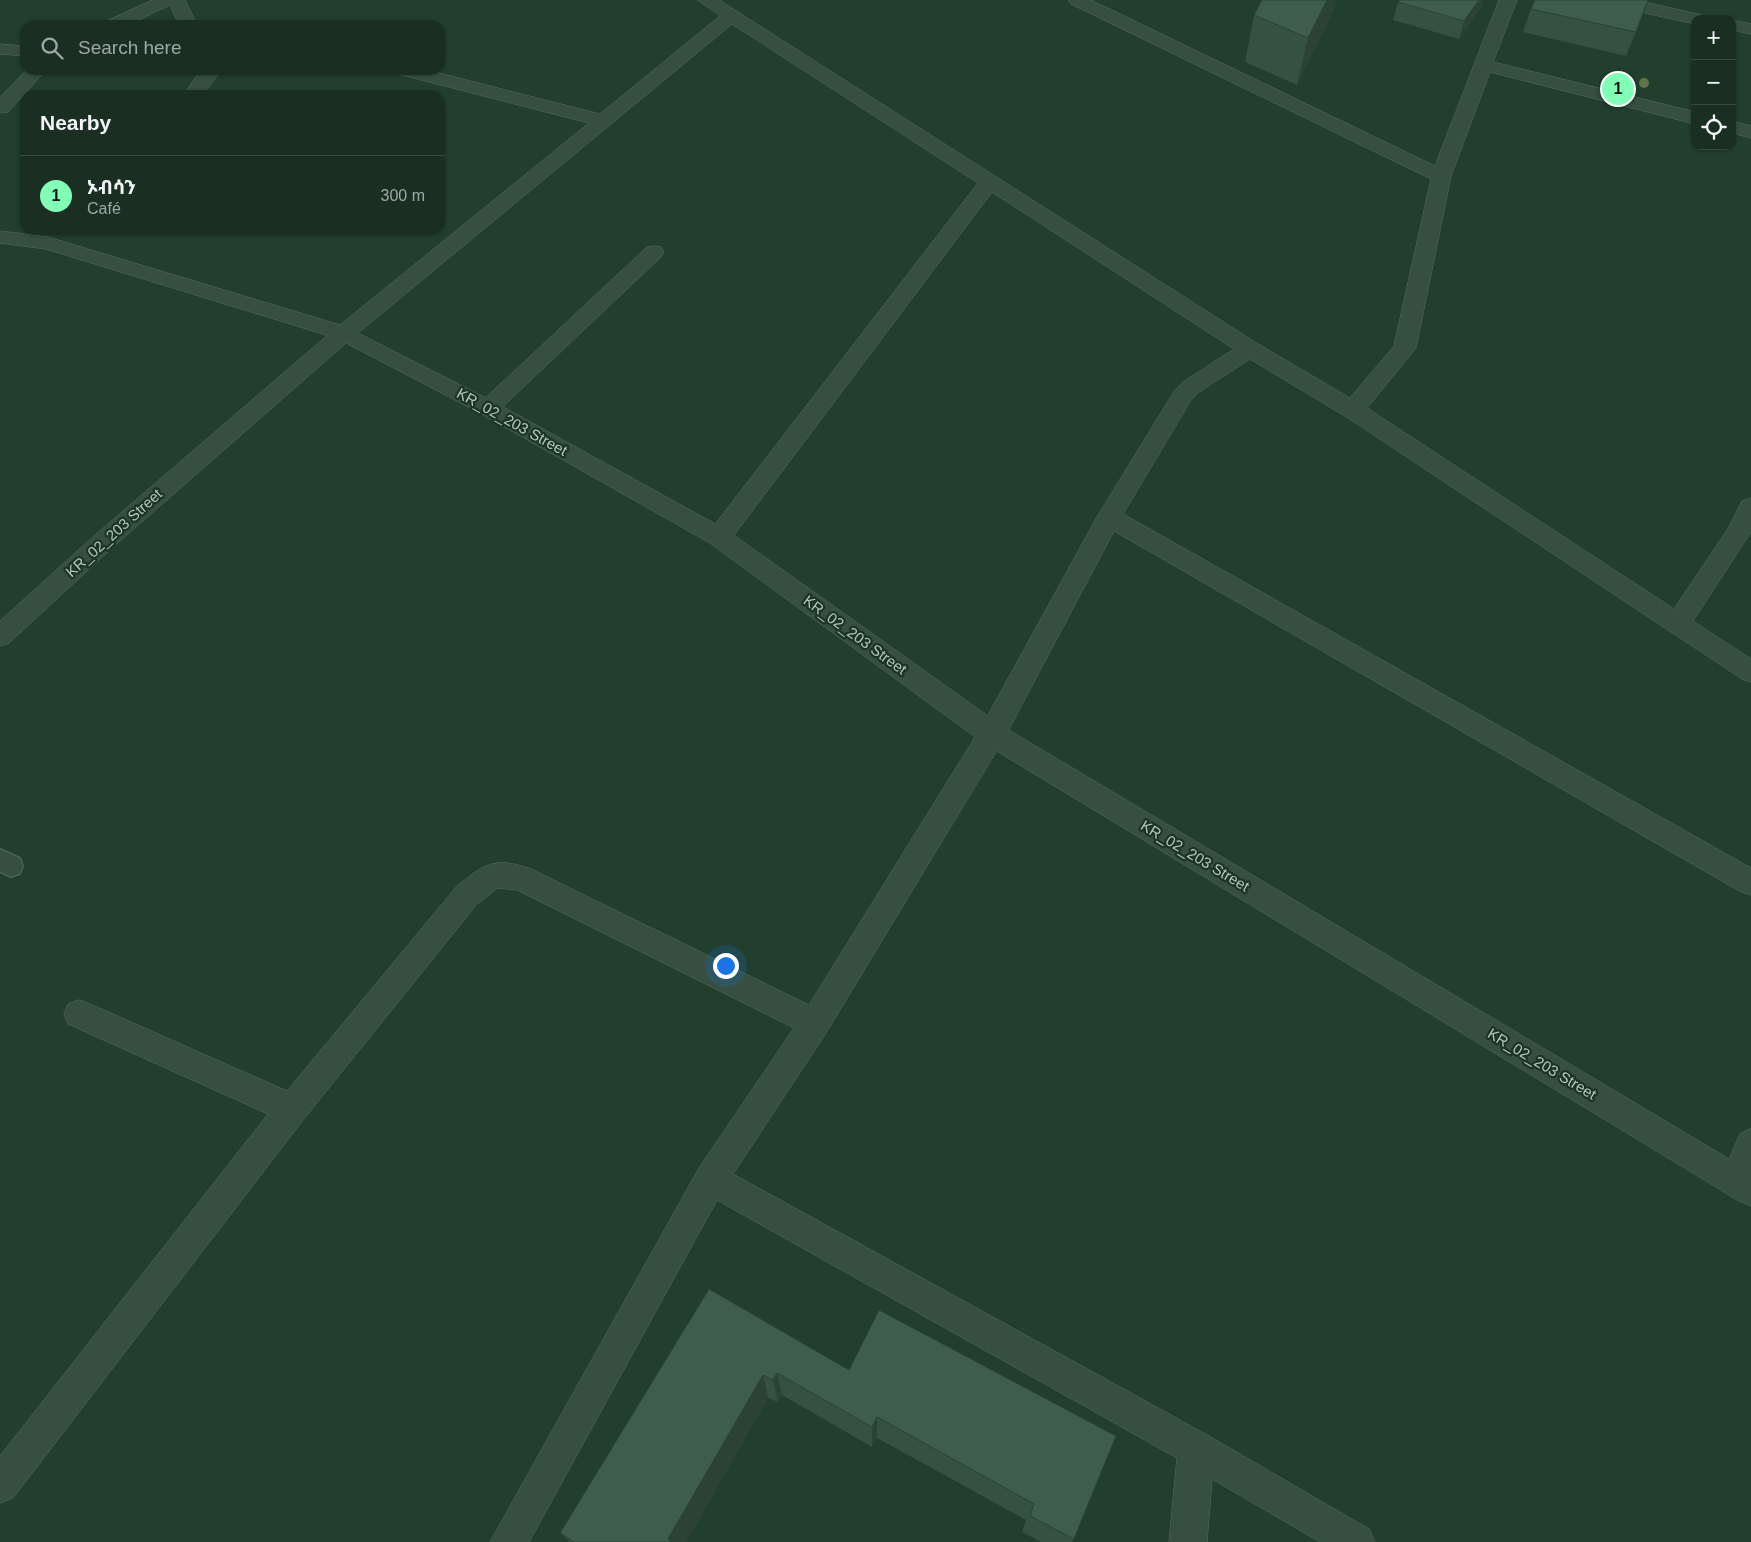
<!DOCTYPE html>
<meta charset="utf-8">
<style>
body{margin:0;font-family:Helvetica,"Noto Sans Ethiopic",sans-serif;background:#273b2f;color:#f1f3f6}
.controls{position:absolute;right:15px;top:15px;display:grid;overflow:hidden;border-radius:10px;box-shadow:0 1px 4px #0004}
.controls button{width:45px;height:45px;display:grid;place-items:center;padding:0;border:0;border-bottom:1px solid #384a40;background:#1a2f22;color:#f1f3f6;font:25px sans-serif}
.you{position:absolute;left:725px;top:965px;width:18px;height:18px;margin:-12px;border:4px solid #fff;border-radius:50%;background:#1a73e8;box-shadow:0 0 0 8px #1a73e833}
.badge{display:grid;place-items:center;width:32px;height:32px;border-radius:50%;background:#82ffb6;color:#111;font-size:16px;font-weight:700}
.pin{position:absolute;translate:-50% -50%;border:2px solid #fff;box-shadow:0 1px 5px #0006}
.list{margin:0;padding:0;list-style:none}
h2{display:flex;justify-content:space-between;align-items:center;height:65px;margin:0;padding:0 20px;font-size:21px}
h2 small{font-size:16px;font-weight:400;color:#9fa9a5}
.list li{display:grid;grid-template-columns:32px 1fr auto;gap:15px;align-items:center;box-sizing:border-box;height:80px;padding:0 20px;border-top:1px solid #384a40}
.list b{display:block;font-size:19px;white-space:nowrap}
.list p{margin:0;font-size:16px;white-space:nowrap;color:#9fa9a5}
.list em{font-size:16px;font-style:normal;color:#9fa9a5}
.icon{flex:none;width:28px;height:28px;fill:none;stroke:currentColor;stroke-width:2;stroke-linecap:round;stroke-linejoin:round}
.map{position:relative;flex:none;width:1751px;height:1542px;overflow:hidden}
.search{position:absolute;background:#1a2f22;box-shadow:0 1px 4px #0004;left:20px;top:20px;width:425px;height:55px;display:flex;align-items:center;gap:12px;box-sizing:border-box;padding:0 18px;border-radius:15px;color:#9fa9a5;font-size:19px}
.panel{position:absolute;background:#1a2f22;box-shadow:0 1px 4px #0004;left:20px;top:90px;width:425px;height:145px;border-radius:15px}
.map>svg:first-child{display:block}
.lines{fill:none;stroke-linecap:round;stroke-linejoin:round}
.service-casing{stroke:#546d5e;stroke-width:2}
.minor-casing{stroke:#546d5e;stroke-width:1}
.tertiary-casing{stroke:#546d5e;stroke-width:1}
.service{fill:#364f40;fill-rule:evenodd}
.minor{fill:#364f40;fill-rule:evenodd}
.tertiary{fill:#364f40;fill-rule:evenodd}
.tree{fill:#65734d}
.wall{fill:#355140}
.shaded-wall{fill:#2b4234}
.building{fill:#3e5e4b;stroke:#2b4234}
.labels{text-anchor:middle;stroke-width:4.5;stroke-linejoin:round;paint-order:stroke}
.street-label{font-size:15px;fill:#b2cabc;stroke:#1b3425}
</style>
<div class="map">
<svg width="1751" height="1542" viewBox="0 0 1751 1542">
<rect width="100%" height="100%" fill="#223f2d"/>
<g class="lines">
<defs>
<path id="service" d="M0,849L20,858L23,866L20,874L11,877L0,872Z"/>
<path id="minor" d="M153,0H185L197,25H179L170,5L128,25H104L107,21Z
M698,0H719L1258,344L1350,398L1394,346L1431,179L1071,4L1068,0H1091L1435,166L1499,0H1517L1493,62L1695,112V124L1490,72L1451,176L1416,348L1367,408L1674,609L1729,527L1742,501L1751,498V532L1693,621L1751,659V682L1742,679L1345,416L1250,359L1199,392L1191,400L1123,514L1751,868V895L1741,892L1114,531L1002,742L826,1033L733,1174L1209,1436L1369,1529L1375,1542H1320L1212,1479L1207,1542H1169L1177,1458L717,1200L529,1542H490L699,1168L794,1028L517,890L498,888L477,904L303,1120L13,1498L0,1503V1456L268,1114L68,1024L64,1014L68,1004L79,1000L90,1004L287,1091L457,886C485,864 495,856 531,869L809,1005L982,726L1097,517L1175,390L1183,382L1234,349L992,192L728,543L719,546L710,543L707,537L710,531L978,183L732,24L352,338L344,340L336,338L46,249L0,243V231L48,237L340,325L589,123L398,74L396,70H427L600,114L720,16Z
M1602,0H1635L1702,15L1705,19H1695V24L1605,4Z
M1732,20L1751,24V34L1732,30Z
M0,44L25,46V56L0,54Z
M27,70H46L8,112L0,113V98Z
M201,70H222L202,95H184Z
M1732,121L1751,126V138L1732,133Z
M654,246L661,247L664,252L661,257L496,413L488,416L480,413L477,408L480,403L647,247Z
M1751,1129V1183L1748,1191L1736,1196L1724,1191L1720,1180L1740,1134Z"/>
<path id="tertiary" d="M344,326L496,403L728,531L1002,726L1751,1172V1206L1739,1201L982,742L710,543L480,413L346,343L112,548L9,643L0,646V621L94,536L336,328Z"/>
</defs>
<use href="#service" class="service-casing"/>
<use href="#minor" class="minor-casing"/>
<use href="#tertiary" class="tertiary-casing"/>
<use href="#service" class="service"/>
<use href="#minor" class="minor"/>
<use href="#tertiary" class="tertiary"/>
</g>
<circle class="tree" cx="1644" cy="83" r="5"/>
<path class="wall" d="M1398,2L1481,7L1459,39L1393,20Z
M1334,9L1297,85L1245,62L1254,15Z
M1531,9L1636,32L1626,56L1523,32Z
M709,1289L849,1370L879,1310L1074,1539L1072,1542H1041L1022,1532L1026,1520L877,1438L872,1447L782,1395L778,1402L768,1398L686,1542H570L560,1533Z"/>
<path class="shaded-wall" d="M1327,0H1336L1334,9L1297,85L1308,38Z
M1479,0H1483L1481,7L1459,39L1464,21Z
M777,1373L782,1395L778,1402L773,1380Z
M763,1375L768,1398L686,1542H670L668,1539Z
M877,1417V1438L872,1447V1427Z"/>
<path class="building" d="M1262,0H1327L1308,38L1254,15Z
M1400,0H1479L1464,21L1398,2Z
M1535,0H1648L1636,32L1531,9Z
M709,1289L849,1370L879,1310L1116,1436L1074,1539L1030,1516L1034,1504L877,1417L872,1427L777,1373L773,1380L763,1375L668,1539L672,1542H574L560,1533Z"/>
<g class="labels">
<g class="street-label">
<text transform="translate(512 422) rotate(29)" y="5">KR_02_203 Street</text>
<text transform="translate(114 533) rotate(-42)" y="5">KR_02_203 Street</text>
<text transform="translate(855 635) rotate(36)" y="5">KR_02_203 Street</text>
<text transform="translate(1195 856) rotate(31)" y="5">KR_02_203 Street</text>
<text transform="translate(1542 1064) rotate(31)" y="5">KR_02_203 Street</text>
</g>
</g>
</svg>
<div class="controls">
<button>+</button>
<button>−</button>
<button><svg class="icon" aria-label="locate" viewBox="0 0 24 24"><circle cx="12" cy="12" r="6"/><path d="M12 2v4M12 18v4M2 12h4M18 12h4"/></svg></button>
</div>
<div class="you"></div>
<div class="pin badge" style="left:1618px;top:89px">1</div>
<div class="search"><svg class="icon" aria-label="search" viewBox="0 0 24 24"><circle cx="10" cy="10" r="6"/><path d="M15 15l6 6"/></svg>Search here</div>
<section class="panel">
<h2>Nearby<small></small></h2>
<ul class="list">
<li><span class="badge">1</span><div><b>ኦብሳን</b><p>Café</p></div><em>300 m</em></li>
</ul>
</section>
</div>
